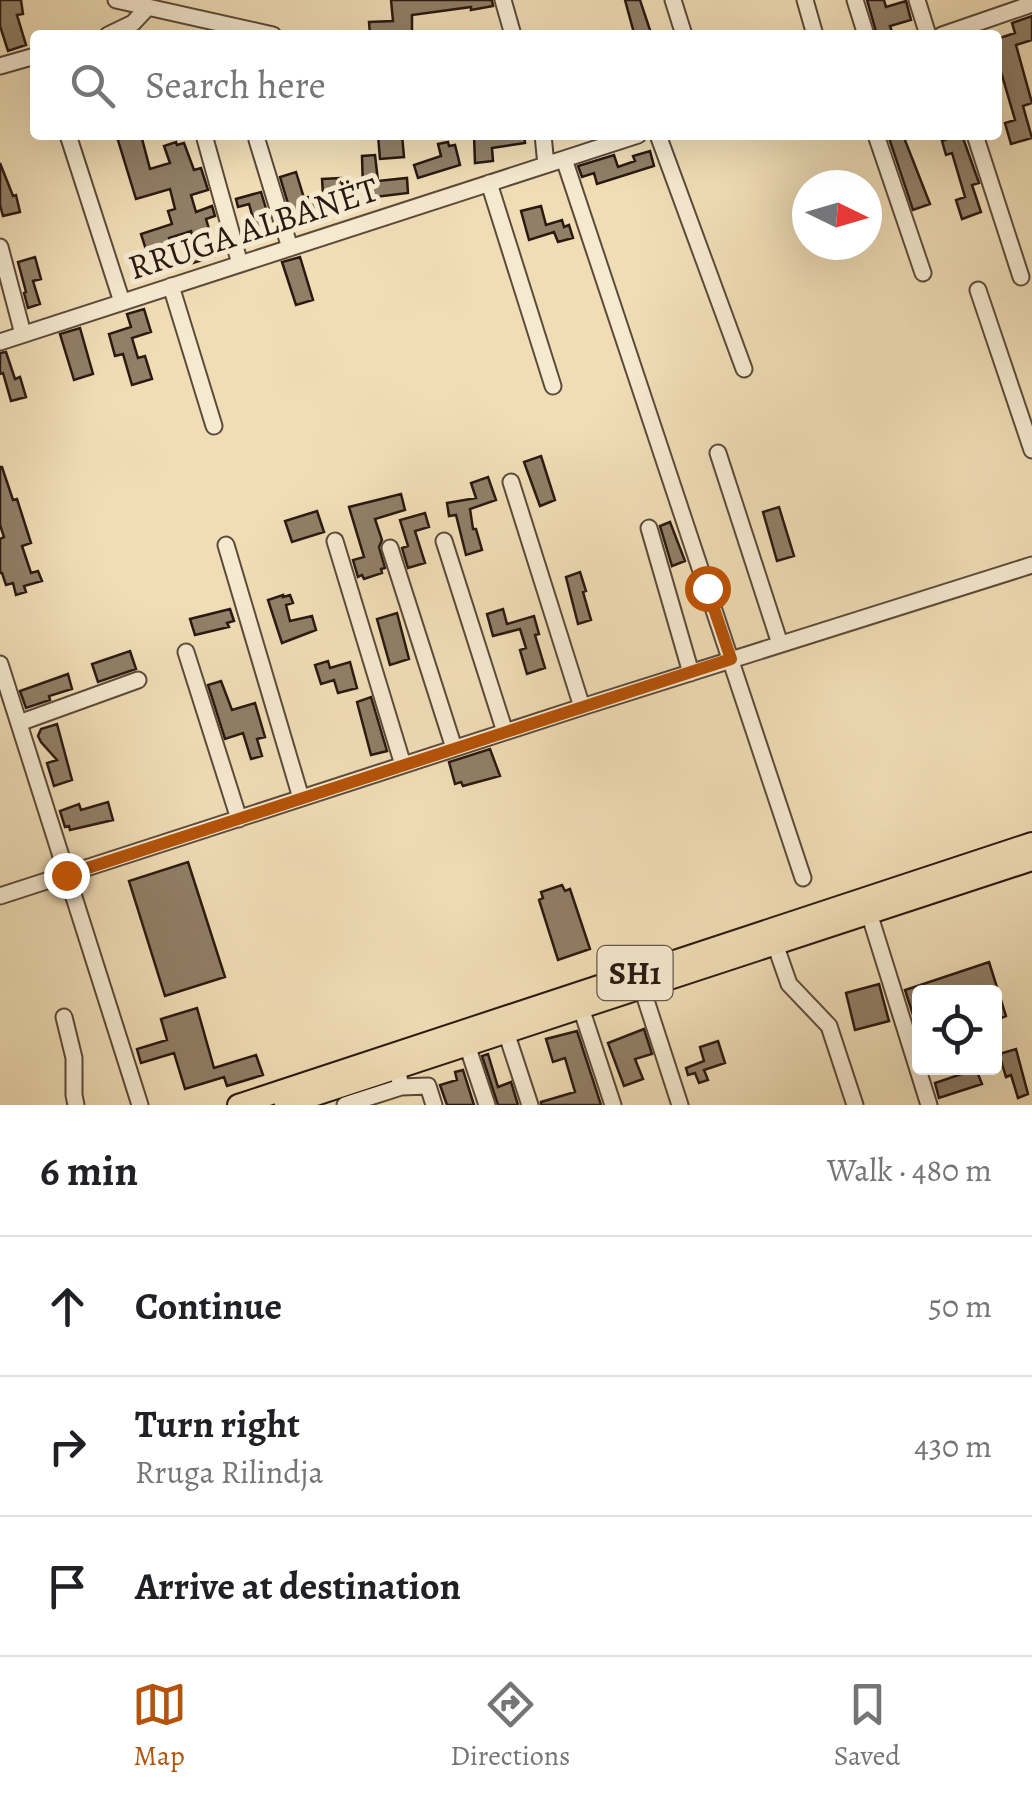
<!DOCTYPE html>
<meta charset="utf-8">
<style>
body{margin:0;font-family:Alegreya,serif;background:#f6f6f6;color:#202124}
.controls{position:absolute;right:30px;bottom:30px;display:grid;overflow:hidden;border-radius:10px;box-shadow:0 10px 40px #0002}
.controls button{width:90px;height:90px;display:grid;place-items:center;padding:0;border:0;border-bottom:2px solid #e0e0e0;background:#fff;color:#202124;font:50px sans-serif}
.compass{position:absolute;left:792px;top:170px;width:90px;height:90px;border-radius:50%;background:#fff;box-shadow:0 10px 40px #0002;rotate:95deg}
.stop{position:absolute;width:30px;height:30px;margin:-22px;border:8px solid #b45309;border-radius:50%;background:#fff}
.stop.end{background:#b45309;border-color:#fff;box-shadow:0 2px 10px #0008}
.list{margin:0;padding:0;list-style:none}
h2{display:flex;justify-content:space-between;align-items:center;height:130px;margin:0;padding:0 40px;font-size:42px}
h2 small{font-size:32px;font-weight:400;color:#757577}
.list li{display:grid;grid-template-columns:65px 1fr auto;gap:30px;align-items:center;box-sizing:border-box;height:140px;padding:0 40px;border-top:2px solid #e0e0e0}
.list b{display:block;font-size:38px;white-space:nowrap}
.list p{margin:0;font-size:32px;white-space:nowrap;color:#757577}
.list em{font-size:32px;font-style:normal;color:#757577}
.icon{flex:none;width:55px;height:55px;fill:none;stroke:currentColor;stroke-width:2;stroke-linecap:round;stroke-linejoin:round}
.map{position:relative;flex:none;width:1032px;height:1105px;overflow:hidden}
.search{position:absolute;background:#fff;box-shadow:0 10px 40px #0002;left:30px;right:30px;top:30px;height:110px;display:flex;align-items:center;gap:25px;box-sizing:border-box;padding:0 35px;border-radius:10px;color:#757577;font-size:38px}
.sheet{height:550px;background:#fff}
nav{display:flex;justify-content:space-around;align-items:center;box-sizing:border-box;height:140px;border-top:2px solid #e0e0e0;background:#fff;font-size:28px;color:#757577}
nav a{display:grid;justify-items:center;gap:5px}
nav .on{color:#b45309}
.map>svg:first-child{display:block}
.building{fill:#917f67;stroke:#2a1911;stroke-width:2.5}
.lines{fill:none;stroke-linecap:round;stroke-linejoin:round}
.minor-casing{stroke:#5c4a3a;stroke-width:19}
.major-casing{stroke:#2a1911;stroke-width:24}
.minor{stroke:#f5e9d0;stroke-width:15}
.major{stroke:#f0ddb6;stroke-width:20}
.route{stroke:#b45309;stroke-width:12}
.labels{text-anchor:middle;stroke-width:10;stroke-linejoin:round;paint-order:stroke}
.shield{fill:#f5e9d0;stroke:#67574a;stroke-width:2.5}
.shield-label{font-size:32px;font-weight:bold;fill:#2a1911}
.street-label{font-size:35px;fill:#2a1911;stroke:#f5e9d0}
</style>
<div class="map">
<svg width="1032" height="1105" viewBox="0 0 1032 1105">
<rect width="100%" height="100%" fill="#f0ddb6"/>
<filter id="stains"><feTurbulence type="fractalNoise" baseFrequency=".002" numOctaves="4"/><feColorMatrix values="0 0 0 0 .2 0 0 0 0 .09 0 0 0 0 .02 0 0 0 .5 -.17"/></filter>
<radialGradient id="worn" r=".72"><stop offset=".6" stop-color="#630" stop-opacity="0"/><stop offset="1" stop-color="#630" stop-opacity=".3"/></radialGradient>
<path class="building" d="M0,0H21L23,14L17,15L26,45L8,51L0,26Z
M391,0H492L493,6L471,10V7L412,15V34L370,35L369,22L393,21Z
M625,0H640L650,30L634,33Z
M867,0H884L886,7L906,1L911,20L890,26L893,35H877Z
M1032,16V40L1016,45L1032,103L1023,106L1032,138L1011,144L1005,123L1015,120L997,58V39L1015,33L1012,23Z
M121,135H141L150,169L170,163L164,146L176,142L177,145L184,143L194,170L201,168L208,190L191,195L196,212L212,206L215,216L206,219L213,242L222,240L225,253L193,263L189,251L196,249L191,231L169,238L172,249L148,256L141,234L172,224L168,211L175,209L170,189L136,199L117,137Z
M378,135H402L404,157L380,159Z
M474,135H524L525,143L492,148L493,161L475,163Z
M888,135H903L930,204L913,210Z
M946,135H962L979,183L972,185L981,212L962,219L956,200L965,197L952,153L946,155L942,141L947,139Z
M448,142L449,146L455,145L460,165L418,178L414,165L441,156L438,144Z
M650,151L654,166L597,184L594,173L582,177L578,166L614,155L618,167L635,161L633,156Z
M375,155L378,181L407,178L408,193L375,197L370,195L372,188L363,189L362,156Z
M0,163L13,196L16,195L20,212L3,216L0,205Z
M296,172L304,198L323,194L322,179L341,178L343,195L330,197L331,205L308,210L312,222L295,227L280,177Z
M261,192L271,225L256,229L249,204L238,207L236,199Z
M541,206L546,225L562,220L564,227L569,225L573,238L558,242L554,232L529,240L521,211Z
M35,257L41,279L33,281L40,304L28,308L24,293L26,292L18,262Z
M300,257L313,300L296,305L282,262Z
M144,309L151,332L132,338L138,358L145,356L152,379L132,385L123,354L115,356L109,334L131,327L127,314Z
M80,328L93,374L74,380L60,334Z
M6,352L15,379L20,377L26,397L11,401L3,373L0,374V353Z
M541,456L555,500L540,506L524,462Z
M0,467H2L13,500L17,499L31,543L22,546L31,573L38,571L42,581L24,586L26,592L16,595L13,583L6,585L2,573H0V539L4,537L0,525Z
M488,477L496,500L470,509L473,529H476L482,550L466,555L456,515L449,516L447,503L476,498L471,483Z
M401,494L405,510L375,519L382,540L379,547L385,568L381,569L382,573L364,579L362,575L358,577L353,560L364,557L349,507Z
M779,507L794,556L777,561L763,512Z
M317,511L324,532L292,542L285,521Z
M425,513L429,527L415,531L425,563L408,568L402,548L408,546L400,520Z
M670,522L685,561L672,566L660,526Z
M580,572L586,591L583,592L591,620L578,624L566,577Z
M283,595V597L290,595L293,603L286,605L290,621L312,616L316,630L282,643L268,600Z
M230,609L234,621L227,623L229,627L195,635L190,619Z
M503,609L507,624L534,616L539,634L535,635L545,668L527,674L520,650L526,648L520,629L493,636L487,614Z
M397,613L409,659L390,665L377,619Z
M130,651L136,669L98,682L92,664Z
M328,661L330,668L350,662L357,688L338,693L334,680L321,684L315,665Z
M68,674L72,689L49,696L50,700L26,708L20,691Z
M221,681L232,710L255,703L265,737L257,739L262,756L251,759L243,733L225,739L208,685Z
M371,697L387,751L371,755L357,702Z
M57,724L72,780L54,786L47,763L57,760L41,742L38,736L41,729Z
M490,749L500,776L463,786L461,782L455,784L449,762Z
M108,802L113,820L70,830L69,826L65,827L60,811L79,804L81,810Z
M188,862L225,977L165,996L129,881Z
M562,885L565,891L570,889L590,949L558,960L539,900L543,898L541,892Z
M989,962L1006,1016L994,1021V992H920V1020L915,1021L905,990Z
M879,984L889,1021L855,1030L846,993Z
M197,1008L214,1068L256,1055L263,1075L227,1086L224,1077L185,1089L174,1053L141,1063L137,1049L167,1040L161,1019Z
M644,1029L652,1054L635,1059L643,1079L624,1086L608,1043Z
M577,1031L601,1105H541V1102L575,1092L565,1058L553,1062L546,1039Z
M718,1041L725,1063L704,1070L708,1080L699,1083L695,1073L688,1075L686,1068L704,1061L700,1047Z
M1016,1049L1028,1094L1018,1098L1011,1075L1006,1077L999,1054Z
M488,1054L498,1087L511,1082L518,1105H498L482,1056Z
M976,1069L982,1084L939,1098L935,1083Z
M463,1070L474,1105H447L440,1085L457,1080L455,1072Z"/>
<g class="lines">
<defs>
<path id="minor" d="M116,0L273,35
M503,0L513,35
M673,0L684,35
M805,0L815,35
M855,0L866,35
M917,0L928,35
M108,35L133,23L148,7
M942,35L1032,4
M0,66L35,56
M68,135L122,302
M204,135L240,264
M543,135L546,165
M658,135L744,369
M876,135L923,273
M975,135L1021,277
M257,140L290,248
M564,159L803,878
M489,183L553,386
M0,247L23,334
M171,286L214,426
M978,290L1032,450
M0,342L638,135
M718,453L780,644
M511,482L582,707
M649,528L691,673
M335,541L403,765
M444,541L505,732
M226,545L301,798
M390,548L454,748
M186,652L239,819
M0,664L140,1105
M19,723L138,680
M0,896L582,707L1032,565
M869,913L929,1105
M775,944L789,984L829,1026L855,1105
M642,988L680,1105
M581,1008L613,1105
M64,1017L74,1058V1095L76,1105
M506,1032L530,1105
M467,1045L487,1105
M401,1087L428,1086L434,1105
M345,1105L401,1087L397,1068"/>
<path id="major" d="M238,1105L1032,843
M285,1105L1032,860"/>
</defs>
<use href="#minor" class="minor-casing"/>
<use href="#major" class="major-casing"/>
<use href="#minor" class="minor"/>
<use href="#major" class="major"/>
</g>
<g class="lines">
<path class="route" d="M66,875L731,659L707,588"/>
</g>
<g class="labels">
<rect class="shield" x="597.5" y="946" width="75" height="54" rx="8"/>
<g class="shield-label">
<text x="635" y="984">SH1</text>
</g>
<g class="street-label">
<text transform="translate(253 228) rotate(-18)" y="12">RRUGA ALBANËT</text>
</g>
</g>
<rect width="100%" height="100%" filter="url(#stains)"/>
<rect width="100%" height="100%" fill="url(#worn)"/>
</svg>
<div class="controls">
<button><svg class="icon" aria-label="locate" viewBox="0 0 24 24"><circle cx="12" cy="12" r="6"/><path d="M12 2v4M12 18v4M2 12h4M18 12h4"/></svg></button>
</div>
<svg class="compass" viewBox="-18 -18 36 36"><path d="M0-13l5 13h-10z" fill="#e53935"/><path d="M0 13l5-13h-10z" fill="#757577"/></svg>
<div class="stop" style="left:707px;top:588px"></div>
<div class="stop end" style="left:66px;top:875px"></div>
<div class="search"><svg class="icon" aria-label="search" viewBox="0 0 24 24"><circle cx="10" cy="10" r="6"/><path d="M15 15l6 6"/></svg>Search here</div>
</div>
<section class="sheet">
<h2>6 min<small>Walk · 480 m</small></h2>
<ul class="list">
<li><svg class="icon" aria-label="ahead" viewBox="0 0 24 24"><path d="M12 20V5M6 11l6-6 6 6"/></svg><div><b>Continue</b></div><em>50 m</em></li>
<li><svg class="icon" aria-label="right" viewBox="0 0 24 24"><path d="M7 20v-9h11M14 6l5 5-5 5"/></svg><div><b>Turn right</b><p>Rruga Rilindja</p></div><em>430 m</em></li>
<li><svg class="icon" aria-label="arrive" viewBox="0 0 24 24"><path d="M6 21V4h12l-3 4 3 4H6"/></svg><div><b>Arrive at destination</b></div></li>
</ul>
</section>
<nav>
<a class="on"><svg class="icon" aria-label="map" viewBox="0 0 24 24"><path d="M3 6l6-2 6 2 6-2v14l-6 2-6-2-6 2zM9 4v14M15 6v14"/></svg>Map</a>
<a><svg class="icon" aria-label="directions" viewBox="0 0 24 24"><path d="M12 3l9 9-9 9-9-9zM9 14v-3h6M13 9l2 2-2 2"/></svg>Directions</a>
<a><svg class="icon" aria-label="saved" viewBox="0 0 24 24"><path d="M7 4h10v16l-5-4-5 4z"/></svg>Saved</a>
</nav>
